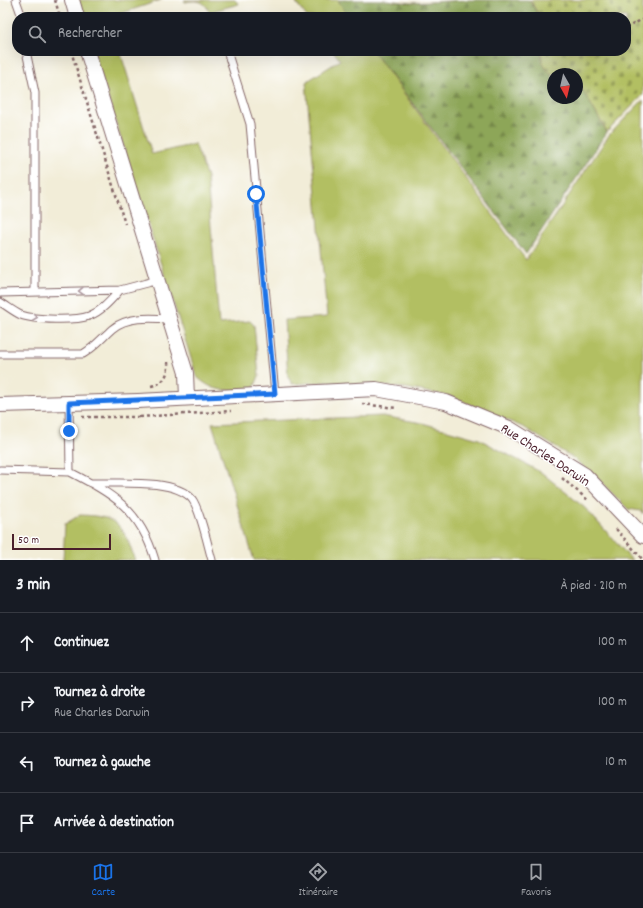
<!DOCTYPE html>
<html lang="fr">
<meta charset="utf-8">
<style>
body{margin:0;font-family:Dekko,sans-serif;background:#20242c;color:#f1f3f6}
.compass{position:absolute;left:547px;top:68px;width:36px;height:36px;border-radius:50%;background:#171b24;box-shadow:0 4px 16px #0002;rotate:172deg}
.scale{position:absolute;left:12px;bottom:10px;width:99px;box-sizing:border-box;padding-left:4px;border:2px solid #4a1f2b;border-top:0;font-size:11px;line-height:14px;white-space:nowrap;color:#4a1f2b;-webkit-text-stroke:3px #fff;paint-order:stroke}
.stop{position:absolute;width:12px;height:12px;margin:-9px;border:3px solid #1a73e8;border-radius:50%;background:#fff}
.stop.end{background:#1a73e8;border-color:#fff;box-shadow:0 1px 4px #0008}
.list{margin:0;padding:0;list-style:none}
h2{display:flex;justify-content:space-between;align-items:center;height:52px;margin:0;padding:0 16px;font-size:17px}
h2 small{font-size:13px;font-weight:400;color:#9ea1a6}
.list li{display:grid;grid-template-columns:26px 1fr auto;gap:12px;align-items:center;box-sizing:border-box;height:60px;padding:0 16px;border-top:1px solid #363941}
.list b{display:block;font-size:15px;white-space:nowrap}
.list p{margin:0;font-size:13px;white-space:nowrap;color:#9ea1a6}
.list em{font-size:13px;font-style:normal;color:#9ea1a6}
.icon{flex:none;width:22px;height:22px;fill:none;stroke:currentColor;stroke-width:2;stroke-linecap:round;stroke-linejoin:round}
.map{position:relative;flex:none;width:643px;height:560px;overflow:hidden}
.search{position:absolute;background:#171b24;box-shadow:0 4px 16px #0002;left:12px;right:12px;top:12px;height:44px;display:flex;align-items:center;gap:10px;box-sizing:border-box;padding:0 14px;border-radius:16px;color:#9ea1a6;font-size:15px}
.sheet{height:292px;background:#171b24}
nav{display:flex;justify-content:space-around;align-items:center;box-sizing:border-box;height:56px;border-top:1px solid #363941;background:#171b24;font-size:11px;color:#9ea1a6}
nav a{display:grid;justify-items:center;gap:2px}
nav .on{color:#1a73e8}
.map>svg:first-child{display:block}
.green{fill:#b2bf62;stroke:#7e6f46}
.forest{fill:url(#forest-firs);stroke:#6c6242}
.cemetery{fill:url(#cemetery-stones);stroke:#7e6f46}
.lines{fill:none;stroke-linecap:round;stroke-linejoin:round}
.lane-casing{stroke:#856768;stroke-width:9}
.street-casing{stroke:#856768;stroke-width:16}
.path{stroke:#856768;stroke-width:2.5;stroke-dasharray:3 3;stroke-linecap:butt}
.lane{stroke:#fff;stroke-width:7}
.street{stroke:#fff;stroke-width:14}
.oneway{stroke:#ae9aa0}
.route{stroke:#1a73e8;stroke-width:5}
.labels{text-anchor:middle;stroke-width:3;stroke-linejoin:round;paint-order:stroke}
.street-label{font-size:14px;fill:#4a1f2b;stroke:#fff}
</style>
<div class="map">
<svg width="643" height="560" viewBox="0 0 643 560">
<defs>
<pattern id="forest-firs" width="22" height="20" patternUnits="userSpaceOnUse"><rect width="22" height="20" fill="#8da658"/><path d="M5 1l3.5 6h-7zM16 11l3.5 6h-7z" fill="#758749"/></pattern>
<pattern id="cemetery-stones" width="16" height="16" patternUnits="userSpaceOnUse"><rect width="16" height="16" fill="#b2bf62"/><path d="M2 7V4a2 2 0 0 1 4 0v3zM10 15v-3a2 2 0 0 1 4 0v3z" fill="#939b51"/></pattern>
</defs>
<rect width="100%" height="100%" fill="#fff"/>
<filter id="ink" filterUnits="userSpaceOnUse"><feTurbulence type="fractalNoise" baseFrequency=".025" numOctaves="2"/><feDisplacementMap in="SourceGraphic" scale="8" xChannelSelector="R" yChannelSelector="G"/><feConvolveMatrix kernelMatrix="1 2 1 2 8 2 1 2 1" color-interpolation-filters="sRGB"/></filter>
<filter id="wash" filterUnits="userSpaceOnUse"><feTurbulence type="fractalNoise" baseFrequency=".012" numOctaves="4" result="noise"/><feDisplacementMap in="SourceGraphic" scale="16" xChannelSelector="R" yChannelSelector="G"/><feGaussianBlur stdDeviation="0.9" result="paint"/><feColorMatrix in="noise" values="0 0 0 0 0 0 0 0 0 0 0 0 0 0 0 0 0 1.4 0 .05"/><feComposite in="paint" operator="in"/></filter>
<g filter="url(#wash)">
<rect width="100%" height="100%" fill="#f2edd8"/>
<path class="green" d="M77,0H161L111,17H82Z
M184,0H235L239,4L209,12C205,0 196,0 185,2Z
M294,0H338L349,17H307Z
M93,51H120L152,154L195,144L207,177L219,324L250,321L254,325L259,376L254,388C229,390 217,395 197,377Z
M333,51H373L526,260L609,135L643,100V514L641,511L628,509L601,482L573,458L525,428L453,397L406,388L327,382L292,384L288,377L284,320L327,317L306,82L340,60Z
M382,416L422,423L479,439L542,473L585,508L632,560H254L212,423Z
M80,515C119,516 123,525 135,560H63L65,524Z"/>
<path class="forest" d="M338,0H384L411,3L469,0H529L540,17H349Z
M373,51H542C540,59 547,71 553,76V98H577V80L607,132L526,254Z"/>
<path class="cemetery" d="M530,0H643V95L607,132L577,80V74H553V76C545,70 540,61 542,51H626V17H540Z"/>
</g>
<g filter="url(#ink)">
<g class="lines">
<defs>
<path id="lane" d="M16,0L22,17
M26,51L35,93V292
M227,51L250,124L275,394
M0,293L120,290L158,280
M0,302C7,306 14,312 21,315C34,320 76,321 89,316C102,311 111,300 120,290
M0,354H83C95,347 102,338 112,329C127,316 151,318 169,319
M0,470L70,472L69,403
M70,472C114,495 140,509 155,560
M90,483C117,484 174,478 192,499C200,509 208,546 212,560"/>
<path id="street" d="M72,0L77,17
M87,51L186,373L187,398
M0,405L138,401L376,389L446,402L509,428L585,475L643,536"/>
</defs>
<use href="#lane" class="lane-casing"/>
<use href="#street" class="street-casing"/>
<path class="path" d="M55,0L60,17
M626,28L643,19
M71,51L125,224
M151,386C164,384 169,374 168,362
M362,404L396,408
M82,417H139
M140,417L231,411
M562,478L589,501
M616,529L643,560"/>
<use href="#lane" class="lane"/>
<use href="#street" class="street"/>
</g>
<defs><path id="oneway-chevron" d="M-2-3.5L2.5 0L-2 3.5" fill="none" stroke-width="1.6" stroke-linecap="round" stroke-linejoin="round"/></defs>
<g class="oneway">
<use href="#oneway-chevron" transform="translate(81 291) rotate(178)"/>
<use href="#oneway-chevron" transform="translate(35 317) rotate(6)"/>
</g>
</g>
<g class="lines" filter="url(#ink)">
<path class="route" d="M69,431V403L275,394L256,194"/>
</g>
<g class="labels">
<g class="street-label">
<text transform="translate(546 454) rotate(33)" y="5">Rue Charles Darwin</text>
</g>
</g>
</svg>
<svg class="compass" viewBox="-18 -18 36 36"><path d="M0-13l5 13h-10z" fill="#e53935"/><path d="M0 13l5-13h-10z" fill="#9ea1a6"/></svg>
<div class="scale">50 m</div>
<div class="stop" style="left:256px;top:194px"></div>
<div class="stop end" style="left:69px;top:431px"></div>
<div class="search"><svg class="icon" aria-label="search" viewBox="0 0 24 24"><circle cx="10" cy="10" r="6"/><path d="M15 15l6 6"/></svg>Rechercher</div>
</div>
<section class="sheet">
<h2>3 min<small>À pied · 210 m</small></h2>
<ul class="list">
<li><svg class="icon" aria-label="ahead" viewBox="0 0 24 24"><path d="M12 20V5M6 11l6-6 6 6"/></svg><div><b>Continuez</b></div><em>100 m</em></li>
<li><svg class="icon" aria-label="right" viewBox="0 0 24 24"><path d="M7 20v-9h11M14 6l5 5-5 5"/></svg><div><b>Tournez à droite</b><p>Rue Charles Darwin</p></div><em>100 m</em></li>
<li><svg class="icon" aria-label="left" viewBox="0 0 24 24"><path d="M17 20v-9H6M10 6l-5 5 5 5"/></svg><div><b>Tournez à gauche</b></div><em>10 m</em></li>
<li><svg class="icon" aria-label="arrive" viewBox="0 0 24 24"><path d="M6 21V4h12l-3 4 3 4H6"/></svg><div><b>Arrivée à destination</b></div></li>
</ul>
</section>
<nav>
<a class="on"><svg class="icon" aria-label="map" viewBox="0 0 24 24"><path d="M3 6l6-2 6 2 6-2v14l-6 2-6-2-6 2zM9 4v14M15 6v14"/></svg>Carte</a>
<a><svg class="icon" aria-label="directions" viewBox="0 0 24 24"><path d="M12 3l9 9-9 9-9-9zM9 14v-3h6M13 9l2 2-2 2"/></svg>Itinéraire</a>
<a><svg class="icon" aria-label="saved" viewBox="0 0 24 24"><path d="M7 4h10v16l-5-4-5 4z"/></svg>Favoris</a>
</nav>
